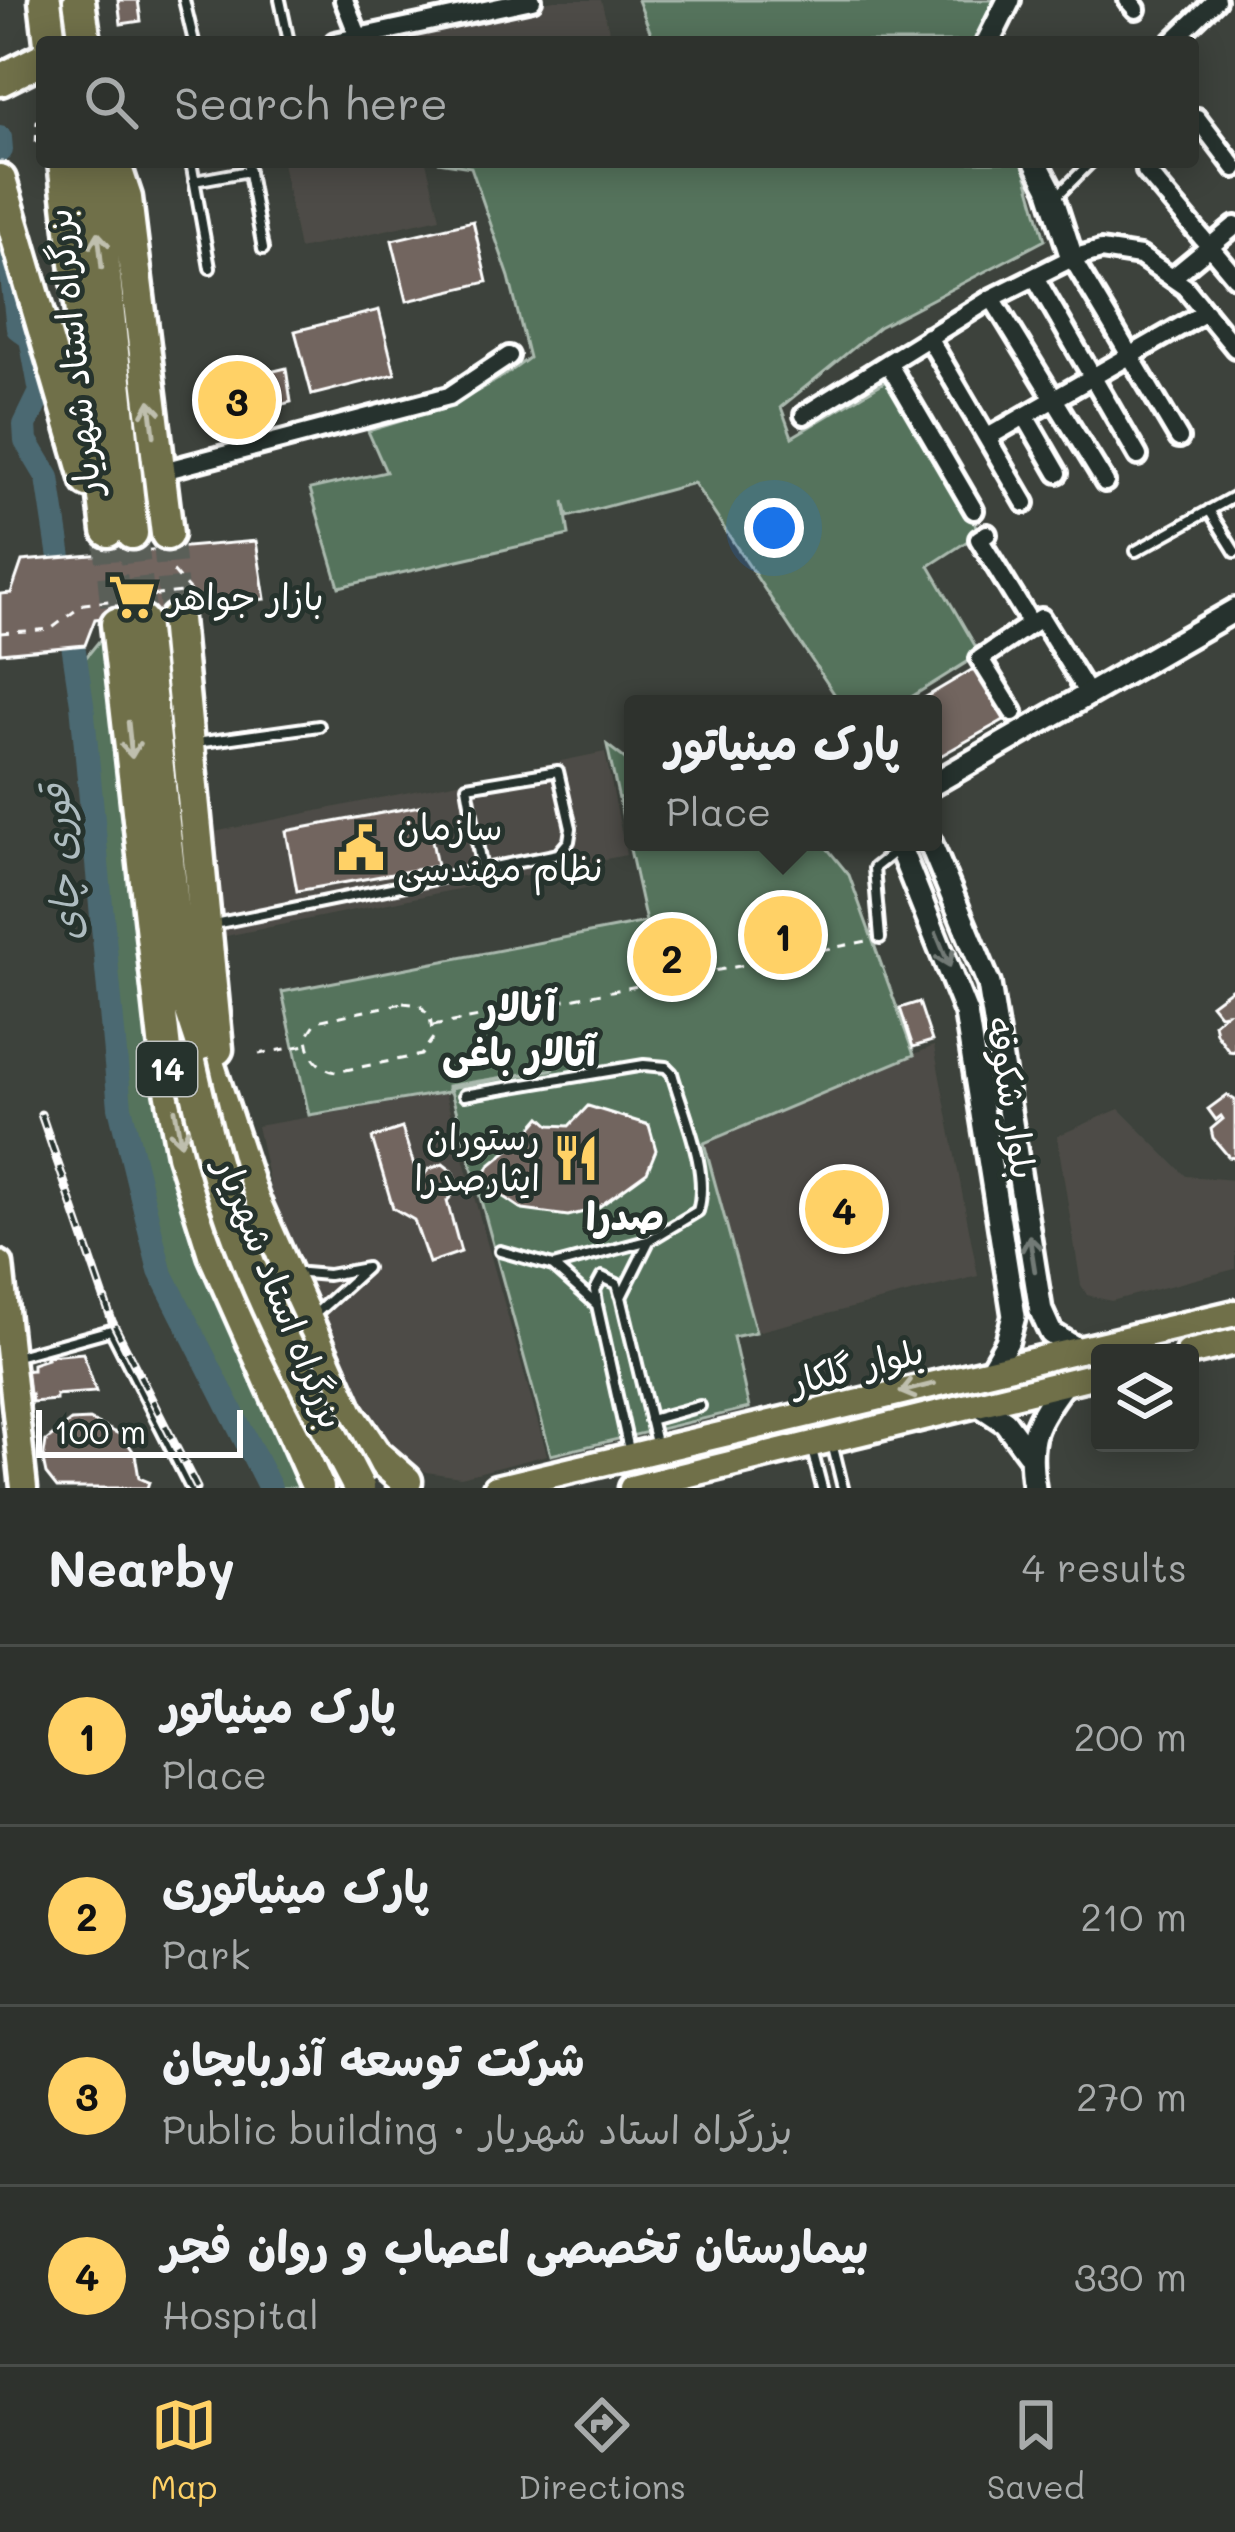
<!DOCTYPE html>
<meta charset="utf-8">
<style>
body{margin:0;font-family:Mali,"Playpen Sans Arabic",sans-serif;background:#3a3e39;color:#f1f3f6}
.controls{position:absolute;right:36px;bottom:36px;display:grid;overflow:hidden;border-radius:12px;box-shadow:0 6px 30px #0003}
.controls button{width:108px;height:108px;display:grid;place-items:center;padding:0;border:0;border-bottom:3px solid #494d49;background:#2e322d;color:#f1f3f6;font:60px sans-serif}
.scale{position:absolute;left:36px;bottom:30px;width:207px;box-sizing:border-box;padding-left:12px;border:6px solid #fff;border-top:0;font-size:33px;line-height:42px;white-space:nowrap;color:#fff;-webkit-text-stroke:9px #26332d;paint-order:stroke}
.you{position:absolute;left:774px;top:528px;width:42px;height:42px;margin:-30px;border:9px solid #fff;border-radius:50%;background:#1a73e8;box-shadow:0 0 0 18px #1a73e833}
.badge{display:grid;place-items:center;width:78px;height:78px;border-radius:50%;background:#ffd166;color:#111;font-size:39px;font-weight:700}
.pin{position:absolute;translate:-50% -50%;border:6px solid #fff;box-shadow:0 3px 12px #0006}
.popup{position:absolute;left:624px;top:695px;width:318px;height:156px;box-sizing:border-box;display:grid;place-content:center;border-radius:12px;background:#2e322d;filter:drop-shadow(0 3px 9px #0005);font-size:39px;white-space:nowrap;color:#a7aaaa}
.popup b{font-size:45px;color:#f1f3f6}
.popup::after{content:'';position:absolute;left:50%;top:100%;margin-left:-24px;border:24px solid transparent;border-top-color:#2e322d}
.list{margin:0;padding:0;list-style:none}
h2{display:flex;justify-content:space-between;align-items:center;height:156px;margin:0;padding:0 48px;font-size:51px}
h2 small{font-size:39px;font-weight:400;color:#a7aaaa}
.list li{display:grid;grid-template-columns:78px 1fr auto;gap:36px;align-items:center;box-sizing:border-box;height:180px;padding:0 48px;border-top:3px solid #494d49}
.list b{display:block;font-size:45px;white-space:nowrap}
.list p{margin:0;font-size:39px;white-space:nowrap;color:#a7aaaa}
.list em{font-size:39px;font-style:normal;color:#a7aaaa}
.icon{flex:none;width:66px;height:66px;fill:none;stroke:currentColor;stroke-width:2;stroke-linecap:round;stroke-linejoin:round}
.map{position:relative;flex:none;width:1235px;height:1488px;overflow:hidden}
.search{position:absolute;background:#2e322d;box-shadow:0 6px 30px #0003;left:36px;right:36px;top:36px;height:132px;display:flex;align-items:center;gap:30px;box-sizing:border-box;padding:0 42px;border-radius:12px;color:#a7aaaa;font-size:45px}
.sheet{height:876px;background:#2e322d}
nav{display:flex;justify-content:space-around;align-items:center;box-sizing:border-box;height:168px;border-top:3px solid #494d49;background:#2e322d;font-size:33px;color:#a7aaaa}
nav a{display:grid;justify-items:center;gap:6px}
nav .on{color:#ffd166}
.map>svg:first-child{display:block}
.built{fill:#4d4c46}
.green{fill:#54735c;stroke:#aab9ae;stroke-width:3}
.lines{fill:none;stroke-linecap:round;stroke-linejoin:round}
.river{stroke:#4b6972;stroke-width:24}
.building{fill:#72655f;stroke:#fff;stroke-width:3}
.highway-tunnel{stroke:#5a5e59;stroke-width:30;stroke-dasharray:30 15;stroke-linecap:butt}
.lane-casing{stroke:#fff;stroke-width:16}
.street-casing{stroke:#fff;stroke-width:26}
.secondary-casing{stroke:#fff;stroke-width:30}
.primary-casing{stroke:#fff;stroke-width:33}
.highway-casing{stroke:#fff;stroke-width:39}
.path{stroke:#fff;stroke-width:3;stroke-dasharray:9 9;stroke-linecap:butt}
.lane{stroke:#26332d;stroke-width:8}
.street{stroke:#26332d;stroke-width:16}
.secondary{stroke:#26332d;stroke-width:21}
.primary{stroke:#70704a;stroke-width:24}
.highway{stroke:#70704a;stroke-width:30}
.rail-casing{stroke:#fff;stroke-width:9}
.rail{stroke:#26332d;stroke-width:4.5;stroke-dasharray:14;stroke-linecap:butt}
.highway-bridge-casing{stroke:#fff;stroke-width:39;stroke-linecap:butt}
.highway-bridge{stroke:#70704a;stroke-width:30}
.oneway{stroke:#bfbfae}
.oneway2{stroke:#727a76}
.labels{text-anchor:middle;stroke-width:10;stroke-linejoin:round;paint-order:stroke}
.shield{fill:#26332d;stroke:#bec2c0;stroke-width:3}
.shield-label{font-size:33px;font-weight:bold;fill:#fff}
.street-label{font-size:36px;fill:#fff;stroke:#26332d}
.poi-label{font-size:36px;fill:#fff;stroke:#26332d;text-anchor:start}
.water-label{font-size:39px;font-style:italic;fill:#aebcc0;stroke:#26332d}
.neighbourhood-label{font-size:39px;font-weight:bold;fill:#fff;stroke:#26332d}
</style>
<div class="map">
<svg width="1235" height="1488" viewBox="0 0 1235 1488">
<rect width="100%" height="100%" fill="#3d423c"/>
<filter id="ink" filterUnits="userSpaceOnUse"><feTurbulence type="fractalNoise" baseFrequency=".00833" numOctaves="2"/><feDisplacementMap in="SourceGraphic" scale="24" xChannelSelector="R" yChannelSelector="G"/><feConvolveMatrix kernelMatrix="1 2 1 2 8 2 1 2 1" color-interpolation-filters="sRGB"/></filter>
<g filter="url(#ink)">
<path class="built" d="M554,0H601L612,42H353Z
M282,162H426L440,218L299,249Z
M605,752L626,855L221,937L214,832Z
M934,1046L978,1276L756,1332L704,1143Z
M445,1094L547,1455L461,1477L426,1472L390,1445L360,1404L272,1196L257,1126Z
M1119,1109L1186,1176L1235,1180V1269L1111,1301L1087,1295L1081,1285L1057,1136Z"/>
<path class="green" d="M638,0H998L975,42H643L653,39Z
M438,162H1023L1045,240L879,327L781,407L792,437L891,378L980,533L929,566L980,654L900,704H841L694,483L568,517L564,501L569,535L339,587L310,489L386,472L368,431C433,412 474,400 529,358L509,277L471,167Z
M104,635L163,1114L311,1488H278L163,1257L127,1110L83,661Z
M607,745L633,765V842H822L849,875L914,1055L704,1143L756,1332L733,1337L749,1408L551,1455L450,1088L555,1069L448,1086V1092L309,1115L282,992L646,922Z"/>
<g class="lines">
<path class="river" d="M0,138L1,150
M8,242L18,328L31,338L41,392L25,425L26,441L48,478L82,704L120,1107L160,1271L270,1488"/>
</g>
<path class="building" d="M118,0H138L141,21L121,24Z
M473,221L487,282L407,301L392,240Z
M379,310L395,374L312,395L295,331Z
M286,368L291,402L241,415L219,404L217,385Z
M256,541L265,599L95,619L85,645L0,653V594L11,593L22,561Z
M980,665L1011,716L933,760V704H914Z
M425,805L437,866L297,891L286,831Z
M1231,989L1235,993V1052L1229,1051L1216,1033L1214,1023L1226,1013L1219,1014L1211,1004Z
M919,1002L932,1041L913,1047L900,1008Z
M1227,1095L1235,1100V1158L1229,1157L1213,1138L1211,1129L1223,1119L1221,1116L1216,1120L1208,1109Z
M588,1106L649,1125L656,1150L647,1172L596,1209L568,1216L523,1210L493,1190L485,1175L489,1166L522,1139L541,1117L550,1125L569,1126Z
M402,1128L419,1181L429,1169L443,1164L453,1172L458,1188L447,1201L461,1252L429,1263L414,1220L393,1208L372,1138Z
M83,1353L96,1392L56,1395V1400L32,1402L31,1394L21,1395L17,1371L32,1370V1364L47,1359L46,1356Z
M90,1420L123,1436L135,1454L139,1478L149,1482L147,1488H57L46,1474L43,1460L46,1441L71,1421Z"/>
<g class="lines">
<path class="highway-tunnel" d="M108,531L117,624
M132,533L142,621
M167,534L176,619"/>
<defs>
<path id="lane" d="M184,0L194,42
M280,0L289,42
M191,162L210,268
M247,162L263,249
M194,181L249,171
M1058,195L1091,162
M1209,510L1235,552
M1136,551L1235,496
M196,743L319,726
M214,924L558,854L569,841L571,828L558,771L467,786L482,871
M880,938L874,868L899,848
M464,1095L644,1065L666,1067L672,1073C683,1113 710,1170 698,1211L650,1240L553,1266
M649,1241L621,1297L656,1443
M500,1251L553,1266L597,1305L629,1450
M292,1272L328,1275L366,1268L313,1316
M597,1302L595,1290L602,1277L617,1284L620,1295
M17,1356L111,1330L191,1488
M650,1420L700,1406
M832,1443L843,1488
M811,1446L822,1488"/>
<path id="street" d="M344,0L359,38
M1128,0L1136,9
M335,42L532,0
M1172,42L1216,0
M1197,118L1235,168
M1146,171L1235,277
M1072,258L1179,438
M1035,277L1138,456
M1172,278L1235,226
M992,298L1105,482
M928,337L1025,503
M888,363L974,510
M804,415L992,298L1072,258L1101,250L1140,256L1185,287L1235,348
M1025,416L1058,473
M988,437L1206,312
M159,472L449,396L509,356
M987,534L979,539L1031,624L1041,618L1088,694
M1013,712L980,659L1031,624"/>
<path id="secondary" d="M988,42L1009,0
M1036,162L1049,187L1072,258
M933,784L1235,610
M903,842L900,848L966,1013L1014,1316L1007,1342L990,1371
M930,842L989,984L1041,1311L1051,1333L1080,1351
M978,1404L1005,1422L1028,1453
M1034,1488C1026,1439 1034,1422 1064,1383"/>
<path id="primary" d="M0,1264L24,1488
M1188,1353L1235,1342
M496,1488L1235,1313
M632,1488L1100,1374"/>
<path id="highway" d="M45,0L50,42
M79,0L85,42
M0,80L42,59
M64,162L108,531
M93,162L132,533
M114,162L126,198L167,534
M0,180L88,481
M176,619L217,1049
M142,621L183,996
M117,624L167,1068L183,1155L214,1254L318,1488
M181,981L253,1199L348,1413L376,1455L406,1481"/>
</defs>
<use href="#lane" class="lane-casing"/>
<use href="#street" class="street-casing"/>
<use href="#secondary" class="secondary-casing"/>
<use href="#primary" class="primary-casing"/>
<use href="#highway" class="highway-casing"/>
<path class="path" d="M42,121H37L36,146L42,145
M0,633L51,629L84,604L190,591L171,569
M403,1003L420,1005L430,1017L433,1038L421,1055L336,1072C317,1068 308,1055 307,1036L317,1021Z
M433,1026L872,940
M259,1054L306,1045"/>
<use href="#lane" class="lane"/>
<use href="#street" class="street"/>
<use href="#secondary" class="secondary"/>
<use href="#primary" class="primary"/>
<use href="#highway" class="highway"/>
<defs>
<path id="rail" d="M41,1114L112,1321L197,1488"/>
</defs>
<use href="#rail" class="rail-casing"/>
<use href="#rail" class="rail"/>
<defs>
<path id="highway-bridge" d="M190,1062C201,1109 211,1158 227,1204C260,1304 311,1395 359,1488"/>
</defs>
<use href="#highway-bridge" class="highway-bridge-casing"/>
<use href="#highway-bridge" class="highway-bridge"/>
</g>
<defs><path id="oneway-shaft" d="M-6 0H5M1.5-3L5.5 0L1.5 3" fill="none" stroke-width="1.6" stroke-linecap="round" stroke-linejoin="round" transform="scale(3)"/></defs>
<g class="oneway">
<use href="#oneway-shaft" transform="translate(100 250) rotate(-96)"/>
<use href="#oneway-shaft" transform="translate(152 418) rotate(-97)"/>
<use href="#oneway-shaft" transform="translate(130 740) rotate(84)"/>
<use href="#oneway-shaft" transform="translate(178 1127) rotate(80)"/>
<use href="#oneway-shaft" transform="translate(917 1388) rotate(166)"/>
</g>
<g class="oneway2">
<use href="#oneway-shaft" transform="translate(943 950) rotate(68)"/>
<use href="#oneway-shaft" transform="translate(1032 1253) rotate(-99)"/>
</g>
</g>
<defs>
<symbol id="supermarket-bare" viewBox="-9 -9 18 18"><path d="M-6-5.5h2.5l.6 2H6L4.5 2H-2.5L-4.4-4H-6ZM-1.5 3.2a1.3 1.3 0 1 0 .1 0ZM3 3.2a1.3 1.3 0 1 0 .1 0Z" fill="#ffd166" stroke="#26332d" stroke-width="2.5" paint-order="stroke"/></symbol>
<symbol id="civic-bare" viewBox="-9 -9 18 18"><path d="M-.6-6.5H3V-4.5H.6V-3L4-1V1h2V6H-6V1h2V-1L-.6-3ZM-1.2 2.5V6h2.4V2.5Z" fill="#ffd166" stroke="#26332d" stroke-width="2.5" paint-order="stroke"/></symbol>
<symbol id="restaurant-bare" viewBox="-9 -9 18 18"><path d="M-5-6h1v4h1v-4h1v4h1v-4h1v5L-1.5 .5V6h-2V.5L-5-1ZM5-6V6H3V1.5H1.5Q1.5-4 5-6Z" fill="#ffd166" stroke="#26332d" stroke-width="2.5" paint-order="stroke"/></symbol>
</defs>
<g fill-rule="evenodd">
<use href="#supermarket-bare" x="99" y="564" width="66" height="66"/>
<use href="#civic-bare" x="328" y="815" width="66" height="66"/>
<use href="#restaurant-bare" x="543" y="1125" width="66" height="66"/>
</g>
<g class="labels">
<rect class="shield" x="137" y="1042" width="60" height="54" rx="9"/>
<g class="shield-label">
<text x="167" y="1081">14</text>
</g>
<g class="street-label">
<text transform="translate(73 352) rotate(-96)" y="13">بزرگراه استاد شهریار</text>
<text transform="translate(1012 1098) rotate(81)" y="13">بلوار شکوفه</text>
<text transform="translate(280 1293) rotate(68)" y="13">بزرگراه استاد شهریار</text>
<text transform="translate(857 1366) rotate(-14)" y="13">بلوار گلکار</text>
</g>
<g class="poi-label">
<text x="168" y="610">بازار جواهر</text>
<text x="397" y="840">سازمان<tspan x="397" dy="41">نظام مهندسی</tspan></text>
<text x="540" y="1150" text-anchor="end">رستوران<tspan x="540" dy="41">ایثارصدرا</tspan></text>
</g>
<g class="water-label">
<text transform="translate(61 863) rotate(-95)" y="14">قوری چای</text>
</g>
<g class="neighbourhood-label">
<text x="519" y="1021">آنالار<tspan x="519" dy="45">آتالار باغی</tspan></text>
<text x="625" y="1230">صدرا</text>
</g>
</g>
</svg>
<div class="controls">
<button><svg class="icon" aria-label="layers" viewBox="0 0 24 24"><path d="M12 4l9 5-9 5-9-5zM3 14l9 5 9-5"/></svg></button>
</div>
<div class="scale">100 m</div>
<div class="you"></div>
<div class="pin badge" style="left:783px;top:935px">1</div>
<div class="popup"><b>پارک مینیاتور</b>Place</div>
<div class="pin badge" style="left:672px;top:957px">2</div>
<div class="pin badge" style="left:237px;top:400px">3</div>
<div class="pin badge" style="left:844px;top:1209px">4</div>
<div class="search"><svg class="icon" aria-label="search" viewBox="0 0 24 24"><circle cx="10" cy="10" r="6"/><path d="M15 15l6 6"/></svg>Search here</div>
</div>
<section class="sheet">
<h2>Nearby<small>4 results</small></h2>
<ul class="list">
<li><span class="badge">1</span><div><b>پارک مینیاتور</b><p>Place</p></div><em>200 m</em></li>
<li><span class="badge">2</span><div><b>پارک مینیاتوری</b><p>Park</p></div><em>210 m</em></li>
<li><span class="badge">3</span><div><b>شرکت توسعه آذربایجان</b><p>Public building · بزرگراه استاد شهریار</p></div><em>270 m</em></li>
<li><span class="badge">4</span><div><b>بیمارستان تخصصی اعصاب و روان فجر</b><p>Hospital</p></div><em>330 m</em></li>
</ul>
</section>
<nav>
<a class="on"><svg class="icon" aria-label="map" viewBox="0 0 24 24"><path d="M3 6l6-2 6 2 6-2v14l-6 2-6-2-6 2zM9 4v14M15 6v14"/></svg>Map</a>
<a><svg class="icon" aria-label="directions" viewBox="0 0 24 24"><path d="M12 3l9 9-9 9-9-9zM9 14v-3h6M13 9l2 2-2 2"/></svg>Directions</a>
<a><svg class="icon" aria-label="saved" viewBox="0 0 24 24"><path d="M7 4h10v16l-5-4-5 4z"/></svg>Saved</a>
</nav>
